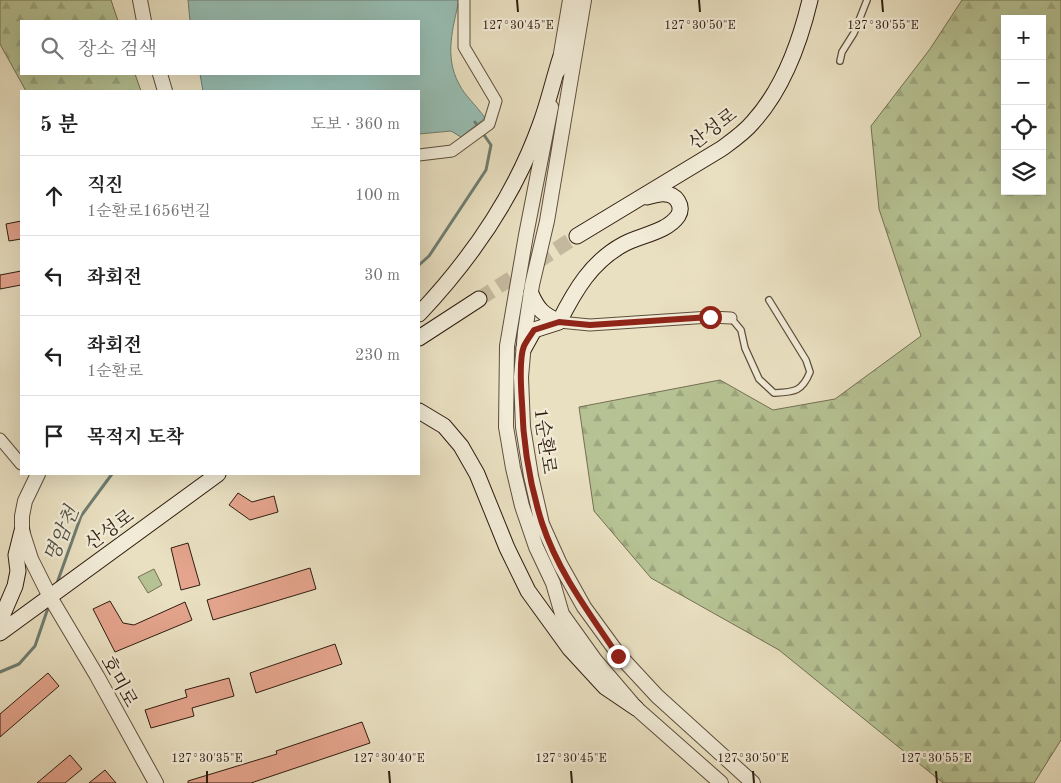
<!DOCTYPE html>
<html lang="ko">
<meta charset="utf-8">
<style>
body{margin:0;font-family:"Old Standard TT","Noto Serif KR",serif;background:#f2f2f2;color:#222}
.controls{position:absolute;right:15px;top:15px;display:grid;overflow:hidden;border-radius:0px;box-shadow:0 5px 20px #0002}
.controls button{width:45px;height:45px;display:grid;place-items:center;padding:0;border:0;border-bottom:1px solid #e0e0e0;background:#fff;color:#222;font:25px sans-serif}
.stop{position:absolute;width:15px;height:15px;margin:-11px;border:4px solid #8f2418;border-radius:50%;background:#fff}
.stop.end{background:#8f2418;border-color:#fff;box-shadow:0 1px 5px #0008}
.list{margin:0;padding:0;list-style:none}
h2{display:flex;justify-content:space-between;align-items:center;height:65px;margin:0;padding:0 20px;font-size:21px}
h2 small{font-size:16px;font-weight:400;color:#767676}
.list li{display:grid;grid-template-columns:32px 1fr auto;gap:15px;align-items:center;box-sizing:border-box;height:80px;padding:0 20px;border-top:1px solid #e0e0e0}
.list b{display:block;font-size:19px;white-space:nowrap}
.list p{margin:0;font-size:16px;white-space:nowrap;color:#767676}
.list em{font-size:16px;font-style:normal;color:#767676}
.icon{flex:none;width:28px;height:28px;fill:none;stroke:currentColor;stroke-width:2;stroke-linecap:round;stroke-linejoin:round}
.map{position:relative;flex:none;width:1061px;height:783px;overflow:hidden}
.search{position:absolute;background:#fff;box-shadow:0 5px 20px #0002;left:20px;top:20px;width:400px;height:55px;display:flex;align-items:center;gap:12px;box-sizing:border-box;padding:0 18px;border-radius:0px;color:#767676;font-size:19px}
.panel{position:absolute;background:#fff;box-shadow:0 5px 20px #0002;left:20px;top:90px;width:400px;height:385px;border-radius:0px}
.map>svg:first-child{display:block}
.green{fill:#b6c293;stroke:#737052}
.forest{fill:url(#forest-firs);stroke:#737052;fill-rule:evenodd}
.water{fill:#97bdb2;stroke:#6e7d71}
.lines{fill:none;stroke-linecap:round;stroke-linejoin:round}
.stream{stroke:#6e7d71;stroke-width:3}
.building{fill:#e4a48d;stroke:#301d10}
.secondary-tunnel{stroke:#c4b99e;stroke-width:15;stroke-dasharray:15 8;stroke-linecap:butt}
.service-casing{stroke:#5e4e3c;stroke-width:8}
.minor-casing{stroke:#5e4e3c;stroke-width:13}
.tertiary-casing{stroke:#5e4e3c;stroke-width:16}
.secondary-casing{stroke:#301d10;stroke-width:17}
.service{stroke:#f1ebd7;stroke-width:5.5}
.minor{stroke:#f1ebd7;stroke-width:11}
.tertiary{stroke:#f1ebd7;stroke-width:14}
.secondary{stroke:#f1ebd7;stroke-width:15}
.route{stroke:#8f2418;stroke-width:6}
.ticks{fill:none;stroke:#301d10;stroke-width:2}
.labels{text-anchor:middle;stroke-width:4.5;stroke-linejoin:round;paint-order:stroke}
.street-label{font-size:19px;fill:#301d10;stroke:#f1ebd7}
.water-label{font-size:20px;font-style:italic;fill:#4f4d41;stroke:#f1ebd7}
.ticks-label{font-size:12px;text-anchor:middle;fill:#301d10;stroke:#f1ebd7;stroke-width:4.5;stroke-linejoin:round;paint-order:stroke}
</style>
<div class="map">
<svg width="1061" height="783" viewBox="0 0 1061 783">
<defs>
<pattern id="forest-firs" width="22" height="20" patternUnits="userSpaceOnUse" patternTransform="scale(1.25)"><rect width="22" height="20" fill="#b6c293"/><path d="M5 1l3.5 6h-7zM16 11l3.5 6h-7z" fill="#9da67e"/></pattern>
</defs>
<rect width="100%" height="100%" fill="#e9e0c1"/>
<filter id="stains"><feTurbulence type="fractalNoise" baseFrequency=".004" numOctaves="4"/><feColorMatrix values="0 0 0 0 .2 0 0 0 0 .09 0 0 0 0 .02 0 0 0 .5 -.17"/></filter>
<radialGradient id="worn" r=".72"><stop offset=".6" stop-color="#630" stop-opacity="0"/><stop offset="1" stop-color="#630" stop-opacity=".3"/></radialGradient>
<path class="green" d="M154,569L162,585L148,593L138,577Z"/>
<path class="forest" d="M0,0H111L118,21H21V74H135L141,91H26L0,44Z
M962,0H1061V740L1034,783H943L779,650L651,578L594,511L579,407L720,380L773,410L835,399L921,336L879,209L871,126L930,49ZM1005,19H1042V191H1005Z"/>
<path class="water" d="M188,0H459C453,28 444,56 459,84C465,96 477,106 485,118L461,137L451,131L419,134V91H203L200,74H419V21H190Z"/>
<g class="lines">
<path class="stream" d="M419,265L429,256L486,170L491,145L475,122
M57,583L81,516L112,474
M0,672L19,664L35,646L48,608"/>
</g>
<path class="building" d="M21,221V239L9,241L6,224Z
M21,271V285L0,289V275Z
M238,493L252,502L274,496L278,512L250,520L229,505Z
M188,543L200,585L181,590L171,548Z
M310,568L316,589L213,620L207,600Z
M110,601L123,623L134,625L185,602L192,620L115,652L93,609Z
M335,644L342,664L256,693L250,673Z
M48,673L59,686L0,737V714Z
M229,678L234,696L192,708L194,716L151,728L145,710L187,697L185,690Z
M362,722L370,743L251,783H188V781L277,754L276,751Z
M70,755L82,769L65,783H37Z
M105,770L116,783H89Z"/>
<g class="lines">
<path class="secondary-tunnel" d="M479,299L577,236"/>
<defs>
<path id="service" d="M840,61L842,52L854,33L867,0
M731,318L741,330L745,348L759,379L774,393C794,392 802,392 810,372L806,360L769,300"/>
<path id="minor" d="M419,155L452,151L489,124L496,101L464,47V0
M559,322L590,325L710,317L731,318
M0,439L21,464"/>
<path id="tertiary" d="M140,0L144,21
M584,0L547,221L532,285L525,332L521,377L523,427L531,476L542,524L560,564L584,607L619,655L657,696L753,783
M558,71L570,0
M160,74L165,91
M551,107L526,235L507,346L506,427L513,468L522,506L536,547L553,583L562,614L595,660L636,708L721,783
M38,474L25,501L22,516V531L31,559L50,597L97,676L156,783"/>
<path id="secondary" d="M577,236L721,149C732,141 744,133 753,122C783,89 800,42 810,0
M531,294C538,310 543,314 559,322
M419,314C471,259 514,197 540,125C548,104 553,81 560,59
M419,338L479,299
M524,348L534,330L559,322C575,290 592,261 624,244C641,235 667,232 678,216C684,206 676,194 665,194C660,193 652,196 647,197
M419,411L444,426L461,446L477,474L507,548L528,591L570,649L605,687L636,708
M0,621L15,586L18,571L16,555L22,531
M0,633L218,474"/>
</defs>
<use href="#service" class="service-casing"/>
<use href="#minor" class="minor-casing"/>
<use href="#tertiary" class="tertiary-casing"/>
<use href="#secondary" class="secondary-casing"/>
<use href="#service" class="service"/>
<use href="#minor" class="minor"/>
<use href="#tertiary" class="tertiary"/>
<use href="#secondary" class="secondary"/>
</g>
<g class="lines">
<path class="route" d="M618,656C590,614 558,572 542,523C530,485 523,443 522,403C521,389 519,358 524,346C527,340 531,335 534,330L559,322L590,325L710,317"/>
</g>
<path class="ticks" d="M517,0L518,12M699,0L700,12M882,0L883,12M207,771V783M389,771L390,783M571,771L572,783M753,771L754,783M936,771L937,783"/>
<g class="labels">
<g class="street-label">
<text transform="translate(712 128) rotate(-37)" y="7">산성로</text>
<text transform="translate(546 441) rotate(82)" y="7">1순환로</text>
<text transform="translate(109 529) rotate(-36)" y="7">산성로</text>
<text transform="translate(120 681) rotate(61)" y="7">호미로</text>
</g>
<g class="water-label">
<text transform="translate(61 534) rotate(-67)" y="7">명암천</text>
</g>
</g>
<g class="ticks-label">
<text x="518" y="29">127°30'45"E</text>
<text x="700" y="29">127°30'50"E</text>
<text x="883" y="29">127°30'55"E</text>
<text x="207" y="762">127°30'35"E</text>
<text x="389" y="762">127°30'40"E</text>
<text x="571" y="762">127°30'45"E</text>
<text x="753" y="762">127°30'50"E</text>
<text x="936" y="762">127°30'55"E</text>
</g>
<rect width="100%" height="100%" filter="url(#stains)"/>
<rect width="100%" height="100%" fill="url(#worn)"/>
</svg>
<div class="controls">
<button>+</button>
<button>−</button>
<button><svg class="icon" aria-label="locate" viewBox="0 0 24 24"><circle cx="12" cy="12" r="6"/><path d="M12 2v4M12 18v4M2 12h4M18 12h4"/></svg></button>
<button><svg class="icon" aria-label="layers" viewBox="0 0 24 24"><path d="M12 4l9 5-9 5-9-5zM3 14l9 5 9-5"/></svg></button>
</div>
<div class="stop" style="left:710px;top:317px"></div>
<div class="stop end" style="left:618px;top:656px"></div>
<div class="search"><svg class="icon" aria-label="search" viewBox="0 0 24 24"><circle cx="10" cy="10" r="6"/><path d="M15 15l6 6"/></svg>장소 검색</div>
<section class="panel">
<h2>5 분<small>도보 · 360 m</small></h2>
<ul class="list">
<li><svg class="icon" aria-label="ahead" viewBox="0 0 24 24"><path d="M12 20V5M6 11l6-6 6 6"/></svg><div><b>직진</b><p>1순환로1656번길</p></div><em>100 m</em></li>
<li><svg class="icon" aria-label="left" viewBox="0 0 24 24"><path d="M17 20v-9H6M10 6l-5 5 5 5"/></svg><div><b>좌회전</b></div><em>30 m</em></li>
<li><svg class="icon" aria-label="left" viewBox="0 0 24 24"><path d="M17 20v-9H6M10 6l-5 5 5 5"/></svg><div><b>좌회전</b><p>1순환로</p></div><em>230 m</em></li>
<li><svg class="icon" aria-label="arrive" viewBox="0 0 24 24"><path d="M6 21V4h12l-3 4 3 4H6"/></svg><div><b>목적지 도착</b></div></li>
</ul>
</section>
</div>
